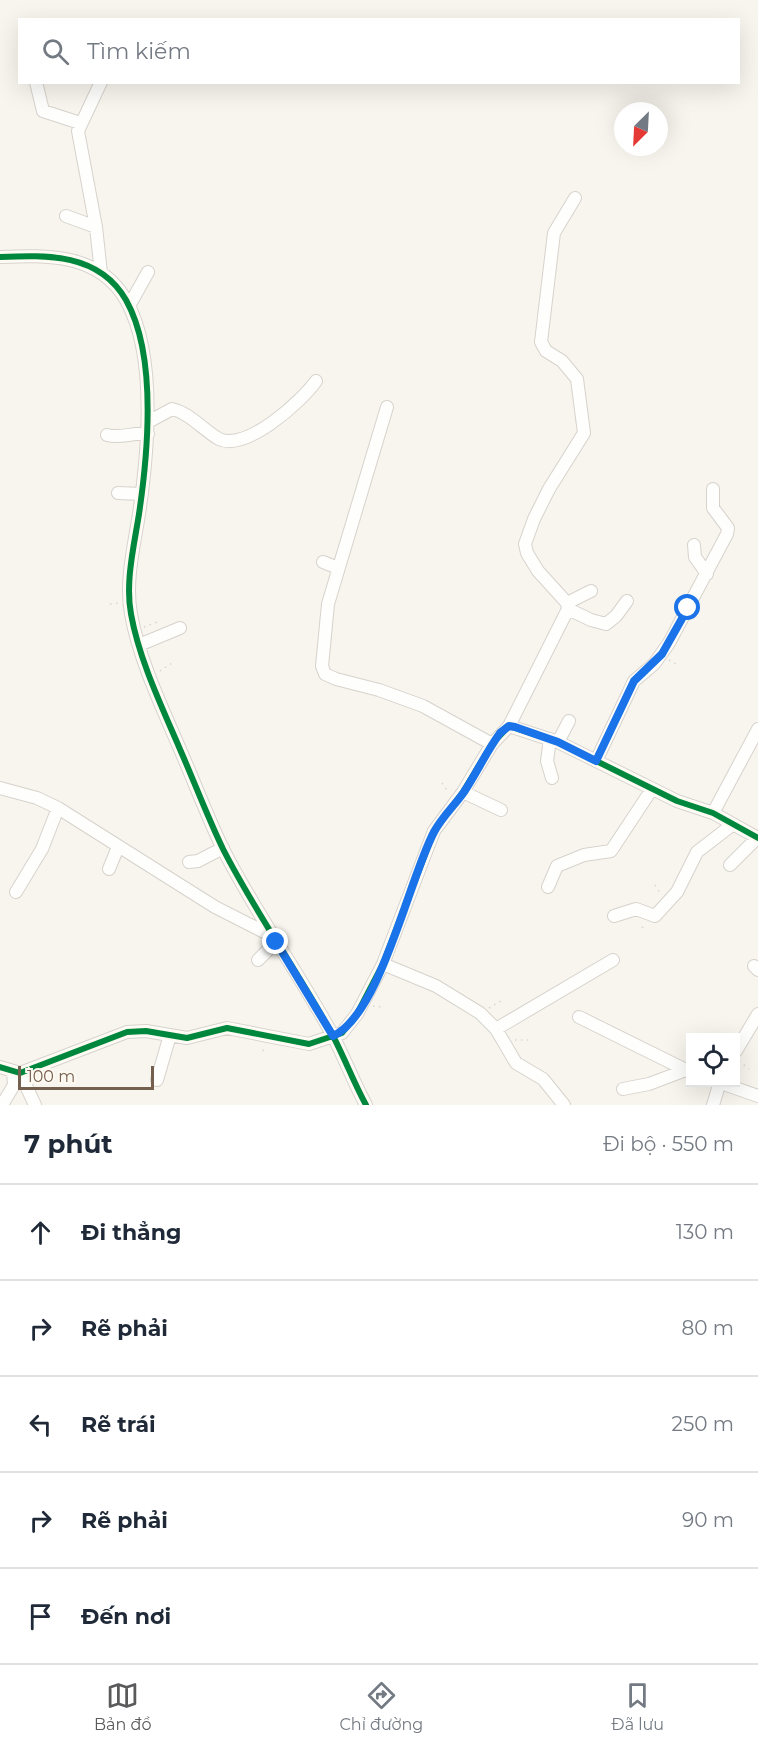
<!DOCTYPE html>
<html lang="vi">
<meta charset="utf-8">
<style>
body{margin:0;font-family:Montserrat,sans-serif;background:#f6f6f7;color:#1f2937}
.controls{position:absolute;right:18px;bottom:18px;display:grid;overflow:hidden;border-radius:0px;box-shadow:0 6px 24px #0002}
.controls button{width:54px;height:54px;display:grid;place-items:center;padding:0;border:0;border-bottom:2px solid #e0e1e3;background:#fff;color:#1f2937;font:30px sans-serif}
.compass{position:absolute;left:614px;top:102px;width:54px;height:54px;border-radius:50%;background:#fff;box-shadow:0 6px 24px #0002;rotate:204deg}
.scale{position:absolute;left:18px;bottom:15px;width:136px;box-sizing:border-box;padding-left:6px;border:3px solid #755f4f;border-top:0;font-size:16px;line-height:21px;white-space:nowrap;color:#755f4f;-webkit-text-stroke:4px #fefaf1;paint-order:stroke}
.stop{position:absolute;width:18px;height:18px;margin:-14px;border:4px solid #1a73e8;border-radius:50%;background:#fff}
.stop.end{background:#1a73e8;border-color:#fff;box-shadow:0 2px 6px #0008}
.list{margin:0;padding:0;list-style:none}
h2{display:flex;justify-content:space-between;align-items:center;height:78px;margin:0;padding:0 24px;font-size:26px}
h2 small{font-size:20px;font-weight:400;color:#747a83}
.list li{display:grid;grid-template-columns:39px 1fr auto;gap:18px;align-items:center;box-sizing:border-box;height:96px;padding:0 24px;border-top:2px solid #e0e1e3}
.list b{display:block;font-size:22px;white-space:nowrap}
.list em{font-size:20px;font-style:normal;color:#747a83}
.icon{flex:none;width:33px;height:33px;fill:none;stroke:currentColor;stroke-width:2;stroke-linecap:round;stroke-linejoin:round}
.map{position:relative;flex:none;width:758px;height:1105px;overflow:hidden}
.search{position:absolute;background:#fff;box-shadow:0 6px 24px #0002;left:18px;right:18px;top:18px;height:66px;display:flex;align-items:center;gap:15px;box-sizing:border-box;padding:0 21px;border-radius:0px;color:#747a83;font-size:22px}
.sheet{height:558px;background:#fff}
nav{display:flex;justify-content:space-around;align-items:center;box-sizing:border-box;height:84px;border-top:2px solid #e0e1e3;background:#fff;font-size:16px;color:#747a83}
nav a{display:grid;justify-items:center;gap:3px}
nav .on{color:#5a595b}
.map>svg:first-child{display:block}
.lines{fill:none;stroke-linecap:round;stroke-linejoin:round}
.minor-casing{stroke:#d7d2cc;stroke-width:14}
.path{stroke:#dad5cf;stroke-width:1.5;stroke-dasharray:1.5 4.5;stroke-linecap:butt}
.minor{stroke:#fefefc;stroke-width:12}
.cycleway-casing{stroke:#fefaf1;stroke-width:10}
.cycleway{stroke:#00873e;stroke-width:6}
.route{stroke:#1a73e8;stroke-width:8}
</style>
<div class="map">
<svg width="758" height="1105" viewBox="0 0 758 1105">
<rect width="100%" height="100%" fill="#f8f5ee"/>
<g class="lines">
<defs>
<path id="minor" d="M36,82L43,111L80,123
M66,216L96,227
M0,257C47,255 99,253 126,300C157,355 148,453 139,514C134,546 125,582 131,614C139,659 161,705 179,747C194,781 207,816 223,849C256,914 299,973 333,1036C345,1059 354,1083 366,1105
M101,273L96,227L78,131L101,82
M129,306L148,272
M387,407L328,604L322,666L325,674L336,679L379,690L423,706L492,744
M148,422L172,409C190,413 203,430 219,439C246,452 302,401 316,381
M107,435C123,439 130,432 148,434
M118,493L142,494
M694,545L695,557L707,574
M323,562L338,568
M567,603L591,591
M568,609L591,620L606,624L616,616L627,601
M139,645L180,628
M509,726L568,609L567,603L538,571L527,553L525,544L534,519L549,489L584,433L577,379L562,361L546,351L541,342L554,233L575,198
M550,739L547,761L552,778
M558,742L569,721
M596,761L634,681L654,664L669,643L727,534L728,528L713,508V489
M0,788L37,798L58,808L215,907L272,936
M463,792L501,810
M713,813L758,729
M189,862L198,861L223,848
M730,865L757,838
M109,869L118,847
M548,887L557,866L584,855L611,851L652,789
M16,892L42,849L58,808
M614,916L636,909L655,916L677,892L697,852L732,825
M258,960L276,942
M383,964L436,986L480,1013L496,1029L516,1063L543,1079L564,1105
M754,966L758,970
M579,1017L690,1072
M496,1029L613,960
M736,1051L758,1014
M0,1067L20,1073L127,1032L146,1031L187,1038L227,1028L309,1044L342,1033L357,1014L383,964L434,831L463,792L492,744L509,726L558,742L677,801L713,813L758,838
M20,1073L35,1105
M157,1080L170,1035
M718,1082L758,1096
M623,1089L649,1084L686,1070
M2,1105L14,1085L13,1072
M713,1105L720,1082"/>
</defs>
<use href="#minor" class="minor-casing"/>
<path class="path" d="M110,604L120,603
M144,627L160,621
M669,660L676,664
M160,671L172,663
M442,783L448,792
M655,885L660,893
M642,928L645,923
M373,1006L382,1007
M489,1008L501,1001
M515,1040H528
M263,1051L265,1046
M739,1061L749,1069"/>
<use href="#minor" class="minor"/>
<defs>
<path id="cycleway" d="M0,257C47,255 99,253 126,300C157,355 148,453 139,514C134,546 125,582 131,614C139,659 161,705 179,747C194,781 207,816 223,849C256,914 299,973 333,1036C345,1059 354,1083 366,1105
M0,1067L20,1073L127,1032L146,1031L187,1038L227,1028L309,1044L342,1033L357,1014L383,964L434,831L463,792L492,744L509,726L558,742L677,801L713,813L758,838"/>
</defs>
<use href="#cycleway" class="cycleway-casing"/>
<use href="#cycleway" class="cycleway"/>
</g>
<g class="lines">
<path class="route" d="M276,942L333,1036C380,1015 409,879 434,832C442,817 455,805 464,792C477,772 487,751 500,733L509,726L515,727L558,742L596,761L634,681L662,654L688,608"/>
</g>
</svg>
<div class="controls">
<button><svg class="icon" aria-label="locate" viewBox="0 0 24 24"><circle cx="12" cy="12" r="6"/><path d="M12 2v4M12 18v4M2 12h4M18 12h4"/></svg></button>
</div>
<svg class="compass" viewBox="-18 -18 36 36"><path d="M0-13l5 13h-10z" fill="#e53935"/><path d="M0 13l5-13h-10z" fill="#747a83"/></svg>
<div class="scale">100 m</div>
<div class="stop" style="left:688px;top:608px"></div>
<div class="stop end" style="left:276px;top:942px"></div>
<div class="search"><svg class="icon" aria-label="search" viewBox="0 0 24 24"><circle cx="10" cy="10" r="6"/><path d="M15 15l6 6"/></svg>Tìm kiếm</div>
</div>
<section class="sheet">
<h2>7 phút<small>Đi bộ · 550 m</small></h2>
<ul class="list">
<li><svg class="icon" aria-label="ahead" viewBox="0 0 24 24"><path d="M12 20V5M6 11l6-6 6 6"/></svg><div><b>Đi thẳng</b></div><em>130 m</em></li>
<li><svg class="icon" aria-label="right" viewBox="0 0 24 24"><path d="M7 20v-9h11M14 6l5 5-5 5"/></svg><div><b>Rẽ phải</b></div><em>80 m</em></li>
<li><svg class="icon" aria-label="left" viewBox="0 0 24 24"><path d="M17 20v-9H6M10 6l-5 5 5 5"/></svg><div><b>Rẽ trái</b></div><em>250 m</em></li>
<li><svg class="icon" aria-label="right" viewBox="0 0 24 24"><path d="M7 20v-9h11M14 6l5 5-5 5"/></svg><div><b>Rẽ phải</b></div><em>90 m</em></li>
<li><svg class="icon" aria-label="arrive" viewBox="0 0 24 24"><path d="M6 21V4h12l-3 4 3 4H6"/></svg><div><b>Đến nơi</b></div></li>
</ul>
</section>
<nav>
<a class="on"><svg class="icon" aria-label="map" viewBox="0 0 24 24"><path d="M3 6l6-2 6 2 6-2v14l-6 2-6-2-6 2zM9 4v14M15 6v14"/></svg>Bản đồ</a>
<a><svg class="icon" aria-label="directions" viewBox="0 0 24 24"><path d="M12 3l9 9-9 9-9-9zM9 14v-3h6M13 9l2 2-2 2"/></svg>Chỉ đường</a>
<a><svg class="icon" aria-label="saved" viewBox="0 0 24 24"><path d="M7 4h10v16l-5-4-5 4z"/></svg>Đã lưu</a>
</nav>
